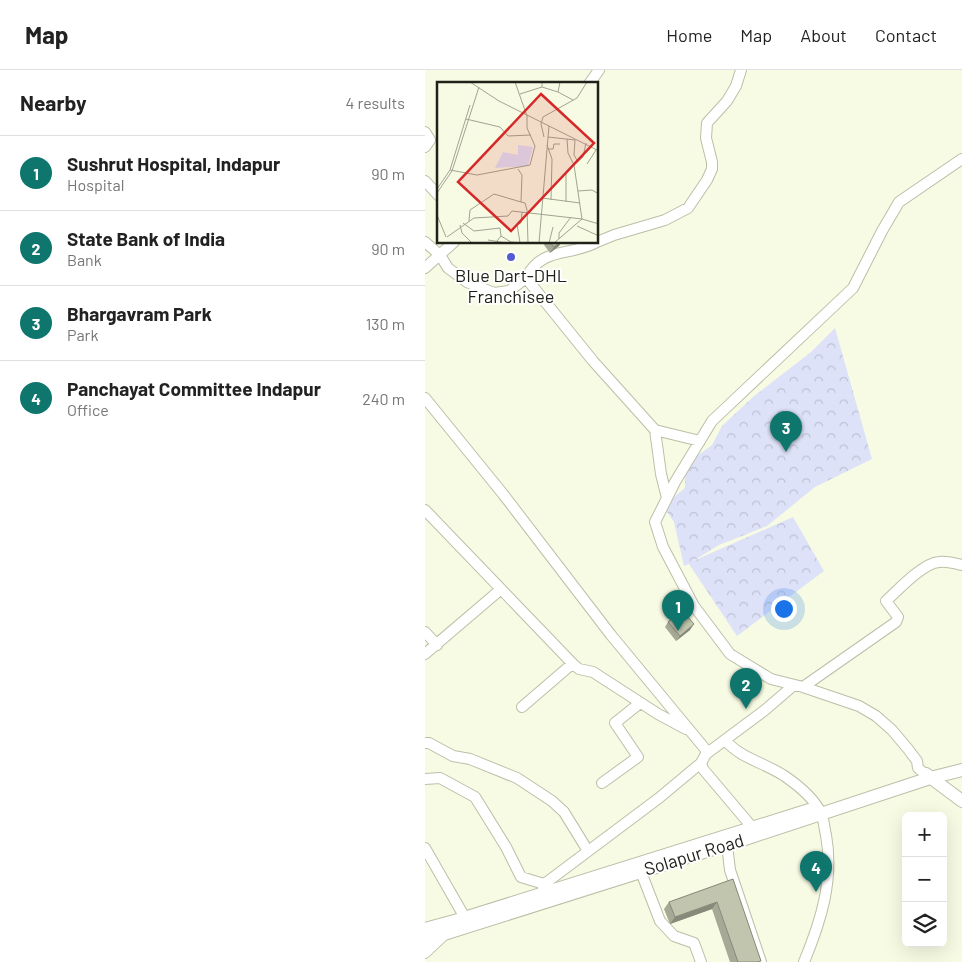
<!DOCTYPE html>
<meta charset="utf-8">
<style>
body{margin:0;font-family:Barlow,sans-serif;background:#f2f2f2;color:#222}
.controls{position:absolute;right:15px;bottom:15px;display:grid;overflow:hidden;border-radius:8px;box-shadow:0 5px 20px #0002}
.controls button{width:45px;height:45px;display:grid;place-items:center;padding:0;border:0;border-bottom:1px solid #e0e0e0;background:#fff;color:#222;font:25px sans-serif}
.you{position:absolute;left:358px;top:538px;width:18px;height:18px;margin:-12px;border:4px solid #fff;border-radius:50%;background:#1a73e8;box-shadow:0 0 0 8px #1a73e833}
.badge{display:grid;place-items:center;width:32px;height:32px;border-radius:50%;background:#0f766e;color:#fff;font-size:16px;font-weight:700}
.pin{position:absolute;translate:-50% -41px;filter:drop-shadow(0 1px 2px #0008)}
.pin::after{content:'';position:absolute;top:26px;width:18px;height:15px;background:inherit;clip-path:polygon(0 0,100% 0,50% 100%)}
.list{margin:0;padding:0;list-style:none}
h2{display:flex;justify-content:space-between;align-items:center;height:65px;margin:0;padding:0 20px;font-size:21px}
h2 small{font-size:16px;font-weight:400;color:#767676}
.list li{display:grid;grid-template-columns:32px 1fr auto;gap:15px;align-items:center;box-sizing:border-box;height:75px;padding:0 20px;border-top:1px solid #e0e0e0}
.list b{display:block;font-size:19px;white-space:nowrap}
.list p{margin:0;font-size:16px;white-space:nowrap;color:#767676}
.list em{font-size:16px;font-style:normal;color:#767676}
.icon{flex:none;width:28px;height:28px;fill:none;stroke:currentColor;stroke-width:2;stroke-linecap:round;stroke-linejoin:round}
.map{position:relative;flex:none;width:537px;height:892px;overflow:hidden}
header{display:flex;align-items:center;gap:30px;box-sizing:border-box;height:70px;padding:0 25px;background:#fff;border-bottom:1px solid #e0e0e0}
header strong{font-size:24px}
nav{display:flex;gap:28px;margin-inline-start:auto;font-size:18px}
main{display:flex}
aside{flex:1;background:#fff}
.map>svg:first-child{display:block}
.park{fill:url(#park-crowns)}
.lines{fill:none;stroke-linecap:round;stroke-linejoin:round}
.minor-casing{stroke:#bbbfa8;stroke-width:12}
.major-casing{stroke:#bbbfa8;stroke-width:14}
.minor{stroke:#fff;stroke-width:10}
.major{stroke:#fff;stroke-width:12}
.wall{fill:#a6a996}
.shaded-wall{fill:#878a7a}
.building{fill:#c1c5ae;stroke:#878a7a}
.poi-dot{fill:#545ad1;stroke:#fff;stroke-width:2}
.labels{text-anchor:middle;stroke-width:4;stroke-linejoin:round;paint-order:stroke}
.poi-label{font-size:18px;fill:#202219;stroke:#fff}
.street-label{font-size:18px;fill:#202219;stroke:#fff}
.inset-road{fill:none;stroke:#a1a492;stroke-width:1}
.view{fill:#d62828;fill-opacity:0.15;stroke:#d62828;stroke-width:2.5}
.inset-edge{fill:none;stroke:#202219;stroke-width:2.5}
</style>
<header>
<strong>Map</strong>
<nav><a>Home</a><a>Map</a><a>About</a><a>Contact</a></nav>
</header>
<main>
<aside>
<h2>Nearby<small>4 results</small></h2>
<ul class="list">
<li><span class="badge">1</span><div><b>Sushrut Hospital, Indapur</b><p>Hospital</p></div><em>90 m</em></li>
<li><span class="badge">2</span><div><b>State Bank of India</b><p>Bank</p></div><em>90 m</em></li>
<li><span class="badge">3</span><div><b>Bhargavram Park</b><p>Park</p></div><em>130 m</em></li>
<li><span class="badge">4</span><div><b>Panchayat Committee Indapur</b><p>Office</p></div><em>240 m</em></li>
</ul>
</aside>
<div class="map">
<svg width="537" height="892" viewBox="0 0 537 892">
<defs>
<pattern id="park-crowns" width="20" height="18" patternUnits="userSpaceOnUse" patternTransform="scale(1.25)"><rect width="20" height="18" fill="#dde2f9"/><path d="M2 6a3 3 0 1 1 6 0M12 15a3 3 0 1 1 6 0" fill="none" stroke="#bdc2d5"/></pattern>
</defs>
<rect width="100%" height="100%" fill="#f7fbe3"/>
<path class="park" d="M410,258L447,389L390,417L342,456L294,475L268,491L368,447L399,501L312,566L264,494L259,496L249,452L238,436L260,418V395L287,375L297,356L328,327L386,282Z"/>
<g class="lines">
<defs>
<path id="minor" d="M164,14L174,0
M0,62L5,70L0,77
M0,111L14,126
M0,172L15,185L23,198L42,212L69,223L84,221L101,208L168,291L230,360L275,371
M172,172L189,165L240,150L263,138L282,110L287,99V92L281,68L282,53L302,31L311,16L316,0
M0,198L29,172
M101,208C117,176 145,187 172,172
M0,328L78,424L186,565L281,680V684L276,693L278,699L327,757
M230,360L236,404L242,428
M0,440L148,594L154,599L168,602L233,644L261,659
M0,562L12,575
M0,584L75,520
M378,617L471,552L473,547L461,531C473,520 498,493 514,492C522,491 529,493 537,495
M97,637L147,594
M300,670C316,689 341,693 361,707C374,716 389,729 396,743C399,749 399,758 401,765C409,810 396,851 379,892
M0,673H4L28,686L45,689L92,708L127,731L139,742L163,781
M281,684L340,640L369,615
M499,703L493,698L492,691L483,679L467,660L451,646L434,636L378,617L346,609L305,584L269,536L238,477L230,452L250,412L287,351L428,218L457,161L474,132L537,89
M0,709L15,708L50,727L81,777L96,807L119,814
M177,713L213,687L190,653L215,633
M302,775L305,800L336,892
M0,778L43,853
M216,802L235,851L249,866L269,873L276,892
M119,823L118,815L234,728L276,693
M0,883L19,865"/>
<path id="major" d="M501,704L537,731
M0,859L33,850L384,740
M0,870L323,768L505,708L537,700"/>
</defs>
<use href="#minor" class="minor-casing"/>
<use href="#major" class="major-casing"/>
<use href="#minor" class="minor"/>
<use href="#major" class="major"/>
</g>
<path class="wall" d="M117,172H136L134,176L125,183Z
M243,552L265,560L251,571L240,557Z
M308,809L335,892H305L287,839L245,854L239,839L244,832Z"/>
<path class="shaded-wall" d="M135,172H136L134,176L125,183L129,177Z
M269,554L265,560L251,571L255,566Z
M292,832L287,839L245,854L250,847Z"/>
<path class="building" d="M125,172H135L129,177Z
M257,540L269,554L255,566L243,552Z
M308,809L336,891L332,892H313L292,832L250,847L244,832Z"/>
<circle class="poi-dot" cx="86" cy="187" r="5"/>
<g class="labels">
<g class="poi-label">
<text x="86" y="212">Blue Dart-DHL<tspan x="86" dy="21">Franchisee</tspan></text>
</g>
<g class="street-label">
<text transform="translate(269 785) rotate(-17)" y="6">Solapur Road</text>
</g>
</g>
<g transform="translate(12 12)">
<rect width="161" height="161" fill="#f7fbe3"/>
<path d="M81,63L96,65L91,84L58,86L66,70L81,73Z" fill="#dde2f9"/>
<path class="inset-road" d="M33,0L62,19L162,69M78,0L90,34M105,0V5L121,10M123,0L121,10L136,18M83,12L105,5M29,37L63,45L71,54L94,53M107,55L104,42L106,35L140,16L150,0M111,55L138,58M130,57L131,71L137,83M138,58L137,73L141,80M110,63L115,77L114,118M111,67H116L117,62H123M150,82L159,68M81,87L85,93L84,120L88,121L90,128L91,161M13,88L40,93L93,83L98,64L90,46V34M129,92V120M0,107L13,88L33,23M141,109L155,108L162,112M0,111L15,89L42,5M105,116L143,121M0,133L9,155M145,137L162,142M32,139L33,128L57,112L84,120M26,141L37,149L63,146L64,154M23,143L25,151L35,161M140,144L162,154M10,155L37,136L71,134L75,129L145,137M122,157V151L134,135M51,158L69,161M60,159L64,154L74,160L85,161M83,161L80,142L84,141L85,130M102,161L112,44M112,161L116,145M117,161L145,137L137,83L146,75L149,61"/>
<path class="view" d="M104,12L157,61L74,149L21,100Z"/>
<rect width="161" height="161" class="inset-edge"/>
</g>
</svg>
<div class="controls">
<button>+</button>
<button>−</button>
<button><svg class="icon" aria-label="layers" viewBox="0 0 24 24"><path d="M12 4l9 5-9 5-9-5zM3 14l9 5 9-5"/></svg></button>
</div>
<div class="you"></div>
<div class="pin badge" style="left:253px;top:561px">1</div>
<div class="pin badge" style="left:321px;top:639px">2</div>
<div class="pin badge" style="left:361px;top:382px">3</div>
<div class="pin badge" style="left:391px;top:822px">4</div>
</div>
</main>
